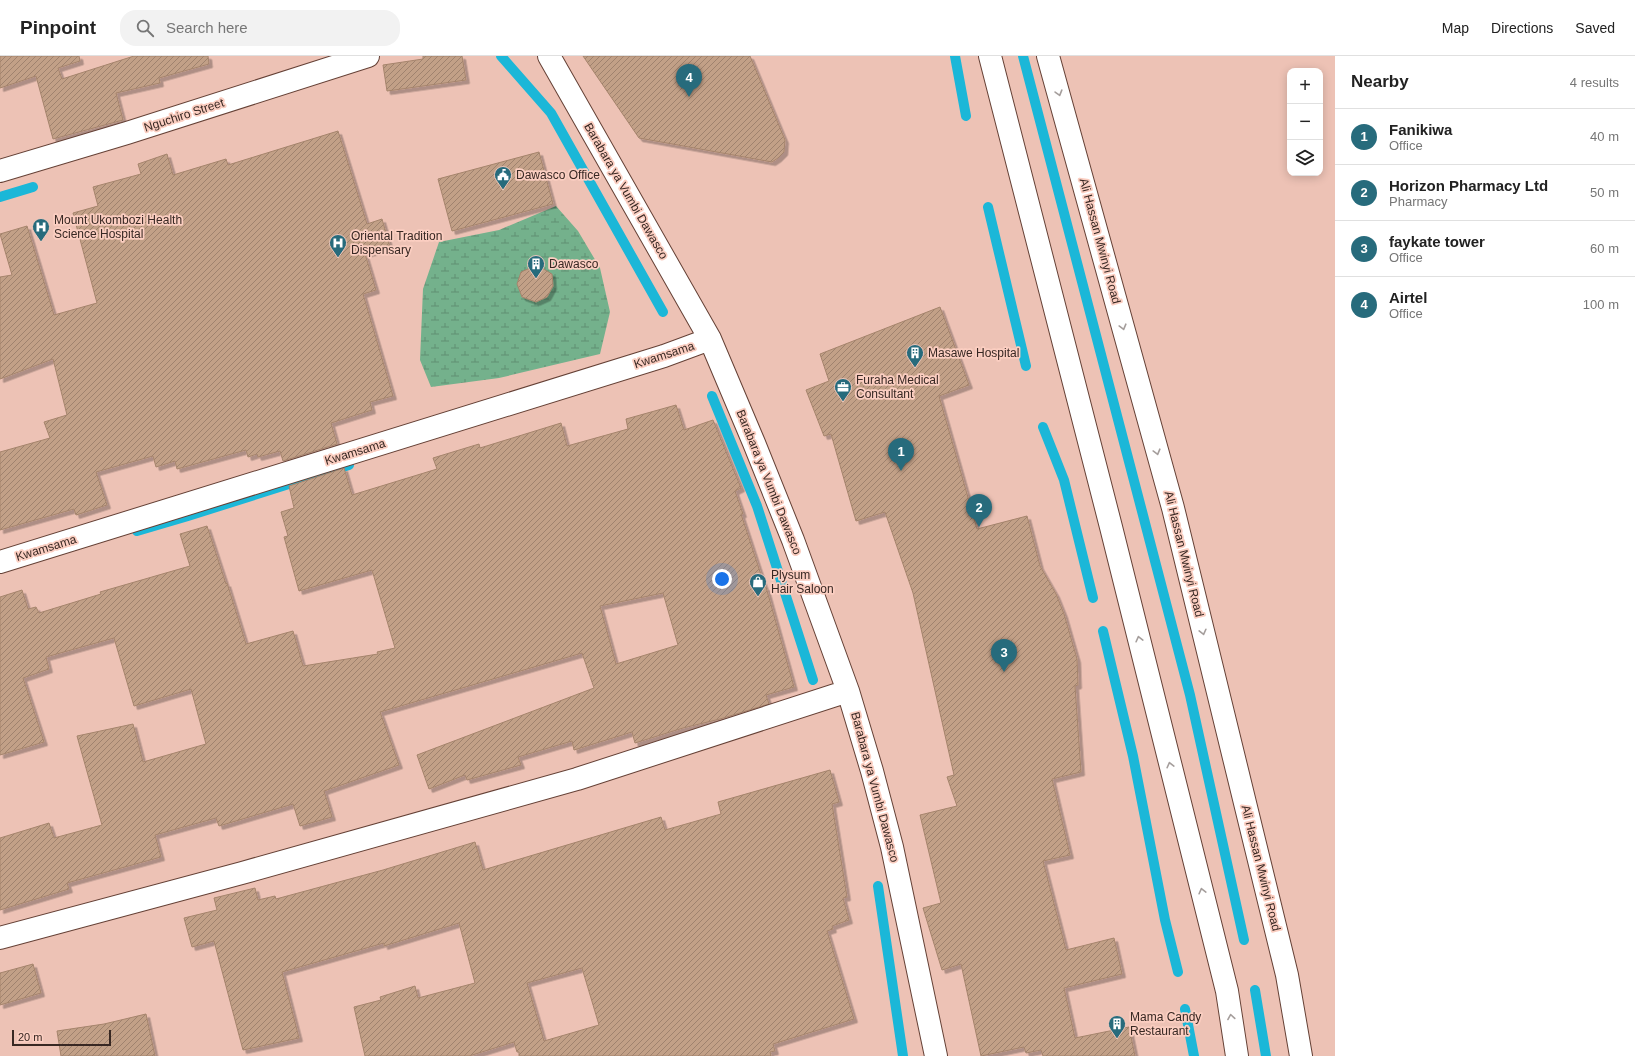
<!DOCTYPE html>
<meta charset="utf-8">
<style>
body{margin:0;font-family:Arial,sans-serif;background:#f2f2f2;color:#222}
.controls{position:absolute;right:12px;top:12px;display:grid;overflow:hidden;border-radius:8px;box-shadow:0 2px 10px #0003}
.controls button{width:36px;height:36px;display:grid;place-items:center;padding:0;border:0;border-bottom:1px solid #e0e0e0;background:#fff;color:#222;font:20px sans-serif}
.scale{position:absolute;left:12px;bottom:10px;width:99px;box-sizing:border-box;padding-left:4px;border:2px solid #382823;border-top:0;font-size:11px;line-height:14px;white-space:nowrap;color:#382823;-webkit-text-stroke:3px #fbcec1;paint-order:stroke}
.you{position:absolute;left:722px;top:523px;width:14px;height:14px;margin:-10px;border:3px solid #fff;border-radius:50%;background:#1a73e8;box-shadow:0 0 0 6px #1a73e833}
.badge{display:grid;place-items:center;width:26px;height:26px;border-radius:50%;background:#276b7c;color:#fff;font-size:13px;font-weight:700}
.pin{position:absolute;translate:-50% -33px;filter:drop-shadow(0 1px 2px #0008)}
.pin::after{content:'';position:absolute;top:21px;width:14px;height:12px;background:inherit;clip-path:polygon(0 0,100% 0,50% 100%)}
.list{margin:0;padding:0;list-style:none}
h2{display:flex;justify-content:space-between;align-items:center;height:52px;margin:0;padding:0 16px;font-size:17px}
h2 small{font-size:13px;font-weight:400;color:#767676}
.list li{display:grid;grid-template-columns:26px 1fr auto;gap:12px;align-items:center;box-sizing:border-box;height:56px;padding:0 16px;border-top:1px solid #e0e0e0}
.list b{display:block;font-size:15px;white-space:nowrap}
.list p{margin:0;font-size:13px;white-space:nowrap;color:#767676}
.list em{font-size:13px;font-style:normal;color:#767676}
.icon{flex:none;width:22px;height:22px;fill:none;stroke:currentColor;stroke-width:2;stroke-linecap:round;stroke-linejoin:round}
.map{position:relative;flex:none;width:1335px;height:1000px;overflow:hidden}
header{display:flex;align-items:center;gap:24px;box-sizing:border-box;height:56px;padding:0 20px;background:#fff;border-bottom:1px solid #e0e0e0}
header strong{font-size:19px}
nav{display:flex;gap:22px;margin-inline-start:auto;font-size:14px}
.search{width:280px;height:36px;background:#f2f2f2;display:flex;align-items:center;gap:10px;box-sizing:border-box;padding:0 14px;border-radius:16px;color:#767676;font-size:15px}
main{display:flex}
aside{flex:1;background:#fff}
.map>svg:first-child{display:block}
.wetland{fill:url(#wetland-marsh)}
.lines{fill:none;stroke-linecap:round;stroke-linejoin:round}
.stream{stroke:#1bb7d8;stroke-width:10}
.building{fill:url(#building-hatch);stroke:#a5846c;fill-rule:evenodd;filter:url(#shadow)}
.minor-casing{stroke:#654136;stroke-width:24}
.highway-casing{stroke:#654136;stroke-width:24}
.minor{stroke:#fff;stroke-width:22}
.highway{stroke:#fff;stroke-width:22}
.oneway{stroke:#a59e9c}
.labels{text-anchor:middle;stroke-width:3.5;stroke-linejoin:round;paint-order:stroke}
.street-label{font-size:12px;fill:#382823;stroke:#fbcec1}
.poi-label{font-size:12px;fill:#382823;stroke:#fbcec1;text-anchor:start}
</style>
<header>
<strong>Pinpoint</strong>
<div class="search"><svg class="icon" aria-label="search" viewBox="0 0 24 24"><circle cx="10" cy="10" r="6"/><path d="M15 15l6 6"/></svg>Search here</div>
<nav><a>Map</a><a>Directions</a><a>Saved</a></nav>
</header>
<main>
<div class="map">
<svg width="1335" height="1000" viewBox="0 0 1335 1000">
<defs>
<pattern id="wetland-marsh" width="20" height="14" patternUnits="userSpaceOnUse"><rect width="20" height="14" fill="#74b18c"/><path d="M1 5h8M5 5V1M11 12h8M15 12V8" fill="none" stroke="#609072"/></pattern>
<pattern id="building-hatch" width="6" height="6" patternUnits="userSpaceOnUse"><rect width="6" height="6" fill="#c2a087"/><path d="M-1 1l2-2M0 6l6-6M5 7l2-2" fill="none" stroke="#9f826e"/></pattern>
<filter id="shadow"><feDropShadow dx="3.5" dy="3.5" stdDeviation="0" flood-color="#0004"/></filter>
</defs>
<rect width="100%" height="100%" fill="#edc2b5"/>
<path class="wetland" d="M556,150L578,175L600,212L610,256L600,298L499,322L431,331L420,304L423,233L439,186L499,174Z"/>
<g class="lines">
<path class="stream" d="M501,0L551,57L663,256
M955,0L966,60
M1023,0L1190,639L1244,884
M0,141L33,131
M988,151L1026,310
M712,340L757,450L813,624
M1043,371L1064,424L1093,542
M137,475L188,460L349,409
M1103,575L1133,700L1165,864L1178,916
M878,830L903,1000
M1255,934L1266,1000
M1185,953L1194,1000"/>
</g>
<path class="building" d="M0,0H79L80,5L58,12L62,23L134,0H208L209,8L159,22L160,27L116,37L123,64L53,83L36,20L0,32Z
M423,0H462L466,24L387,35L383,9L423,3Z
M583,0H750L785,84L784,96L778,102L772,106L639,82Z
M338,75L367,168L382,163L390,191L365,198L376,234L363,238L393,340L370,346L372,354L331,367L337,388L283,405L280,395L258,401L257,398L248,401L246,394L177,413L175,405L156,411L153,400L96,416L107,449L76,459L74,453L0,474V396L50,382L44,366L67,359L53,303L0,323V221L12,219L0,178L27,170L54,259L97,247L73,157L98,150L93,131L141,118L138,108L167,98L173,119L226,103L228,109Z
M539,96L553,148L452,175L438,123Z
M537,209L552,218L553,230L547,241L536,246L522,241L517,228L521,216Z
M940,251L969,329L939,340L977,473L1027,460L1040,510L1056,538L1064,558L1077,603L1078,629L1075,630L1081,716L1052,723L1070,799L1043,805L1066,894L1114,882L1122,918L1064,932L1075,982L1129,971L1135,1000H1043L1041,994L1026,997L1024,991L981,1000L961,908L942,914L923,852L941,847L920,759L957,750L947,721L954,719L913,537L885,456L856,465L831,378L824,380L806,334L829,325L820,298Z
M676,349L684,374L713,364L741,432L735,435L743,458H741L765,531H766L794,631L766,639L769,648L720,663L683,672L635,687L632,676L574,694L572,685L518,701L521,709L467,724L465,719L429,733L417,699L594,632L582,597L380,656L399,709L324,735L332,761L300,770L293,748L219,770L216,762L155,779L161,801L67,827L69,833L0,854V782L49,767L54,782L102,769L77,680L133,668L143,706L206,688L191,633L134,650L114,582L46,601L49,613L23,622L44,686L0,699V541L22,534L28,553L36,551L39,557L101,538L100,536L190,510L180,478L207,470L226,528L227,527L246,588L293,575L303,610L378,598L377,596L395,592L372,514L299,535L284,481L288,480L281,456L294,452L289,430L344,412L352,439L437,413L433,402L479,388L480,392L561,367L567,390L628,373L626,363ZM663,537L678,589L616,608L600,550Z
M830,714L839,746L832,748L847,841L843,842L849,864L832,870L833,873L827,875L854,963L773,988L775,995L770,996L771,1000H519V996H517L514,986L469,1000H365L354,951L381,944L380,941L415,930L418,942L475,927L459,867L384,890V887L282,916L299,982L243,994L214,885L192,891L184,862L217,854L214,842L255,832L258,844L275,840L276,843L383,814L475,786L483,814L661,761L665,774L721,758L718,746ZM582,912L599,969L544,985L527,927Z
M33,908L41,937L0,949V917Z
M146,958L155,1000H61L57,975L104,968Z"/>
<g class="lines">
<defs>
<path id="minor" d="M549,0L710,283L754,387L793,484L848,635L872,715L892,791L936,1000
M0,115L127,77L368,0
M0,506L664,300L710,283
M0,882L242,817L577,723L848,635"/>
<path id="highway" d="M990,0L1111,471L1227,935L1237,1000
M1048,0L1173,452L1287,919L1301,1000"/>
</defs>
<use href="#minor" class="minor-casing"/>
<use href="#highway" class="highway-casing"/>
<use href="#minor" class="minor"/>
<use href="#highway" class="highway"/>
</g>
<defs><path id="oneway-chevron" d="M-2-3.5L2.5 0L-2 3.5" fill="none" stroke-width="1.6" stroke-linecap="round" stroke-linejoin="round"/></defs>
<g class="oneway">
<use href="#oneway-chevron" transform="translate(1059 37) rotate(74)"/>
<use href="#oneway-chevron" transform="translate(1123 271) rotate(75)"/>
<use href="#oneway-chevron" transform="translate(1157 396) rotate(75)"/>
<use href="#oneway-chevron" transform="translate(1203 576) rotate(76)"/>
<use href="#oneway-chevron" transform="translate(1139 583) rotate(-104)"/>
<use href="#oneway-chevron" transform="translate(1170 709) rotate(-104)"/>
<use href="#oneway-chevron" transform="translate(1202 835) rotate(-104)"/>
<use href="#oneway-chevron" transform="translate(1231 961) rotate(-99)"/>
</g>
<defs>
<symbol id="civic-pin" viewBox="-11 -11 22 30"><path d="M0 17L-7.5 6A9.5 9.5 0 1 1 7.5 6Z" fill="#276b7c" stroke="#fbcec1"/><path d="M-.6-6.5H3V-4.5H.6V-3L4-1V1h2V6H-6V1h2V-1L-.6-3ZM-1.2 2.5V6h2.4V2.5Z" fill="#fff"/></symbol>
<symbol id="hospital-pin" viewBox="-11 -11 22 30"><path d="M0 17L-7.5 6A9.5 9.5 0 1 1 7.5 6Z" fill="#276b7c" stroke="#fbcec1"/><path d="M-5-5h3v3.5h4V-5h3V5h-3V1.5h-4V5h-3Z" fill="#fff"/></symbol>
<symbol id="building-pin" viewBox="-11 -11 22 30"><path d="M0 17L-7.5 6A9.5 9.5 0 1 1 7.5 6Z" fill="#276b7c" stroke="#fbcec1"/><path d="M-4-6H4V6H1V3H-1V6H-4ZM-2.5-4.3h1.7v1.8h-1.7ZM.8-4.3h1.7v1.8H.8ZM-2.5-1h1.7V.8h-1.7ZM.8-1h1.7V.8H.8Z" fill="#fff"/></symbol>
<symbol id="office-pin" viewBox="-11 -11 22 30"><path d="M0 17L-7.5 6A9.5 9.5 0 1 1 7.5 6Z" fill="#276b7c" stroke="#fbcec1"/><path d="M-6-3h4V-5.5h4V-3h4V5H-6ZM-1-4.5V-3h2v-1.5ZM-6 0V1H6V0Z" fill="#fff"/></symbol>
<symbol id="shop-pin" viewBox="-11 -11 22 30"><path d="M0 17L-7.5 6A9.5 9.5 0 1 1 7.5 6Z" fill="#276b7c" stroke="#fbcec1"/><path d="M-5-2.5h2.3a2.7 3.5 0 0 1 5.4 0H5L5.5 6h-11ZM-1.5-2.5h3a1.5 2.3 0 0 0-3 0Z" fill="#fff"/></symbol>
</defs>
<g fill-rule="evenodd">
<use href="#civic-pin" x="493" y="109" width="20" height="27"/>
<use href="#hospital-pin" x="31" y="161" width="20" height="27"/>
<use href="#hospital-pin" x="328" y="177" width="20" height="27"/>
<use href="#building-pin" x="526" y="198" width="20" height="27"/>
<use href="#building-pin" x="905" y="287" width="20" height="27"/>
<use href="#office-pin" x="833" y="321" width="20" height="27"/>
<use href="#shop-pin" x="748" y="516" width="20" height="27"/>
<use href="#building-pin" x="1107" y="958" width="20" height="27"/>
</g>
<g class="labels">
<g class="street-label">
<text transform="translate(184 59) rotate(-18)" y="4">Nguchiro Street</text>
<text transform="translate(626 135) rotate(60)" y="4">Barabara ya Vumbi Dawasco</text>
<text transform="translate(1100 185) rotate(75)" y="4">Ali Hassan Mwinyi Road</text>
<text transform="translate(664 299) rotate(-18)" y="4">Kwamsama</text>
<text transform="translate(355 396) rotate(-17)" y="4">Kwamsama</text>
<text transform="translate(769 426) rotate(68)" y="4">Barabara ya Vumbi Dawasco</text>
<text transform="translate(46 492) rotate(-17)" y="4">Kwamsama</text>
<text transform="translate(1184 498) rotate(76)" y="4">Ali Hassan Mwinyi Road</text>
<text transform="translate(875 731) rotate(75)" y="4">Barabara ya Vumbi Dawasco</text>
<text transform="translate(1261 812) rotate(76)" y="4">Ali Hassan Mwinyi Road</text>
</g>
<g class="poi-label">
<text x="516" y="123">Dawasco Office</text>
<text x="54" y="168">Mount Ukombozi Health<tspan x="54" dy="14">Science Hospital</tspan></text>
<text x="351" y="184">Oriental Tradition<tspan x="351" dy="14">Dispensary</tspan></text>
<text x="549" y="212">Dawasco</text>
<text x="928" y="301">Masawe Hospital</text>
<text x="856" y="328">Furaha Medical<tspan x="856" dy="14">Consultant</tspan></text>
<text x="771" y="523">Plysum<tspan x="771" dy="14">Hair Saloon</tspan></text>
<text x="1130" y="965">Mama Candy<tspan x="1130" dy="14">Restaurant</tspan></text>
</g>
</g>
</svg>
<div class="controls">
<button>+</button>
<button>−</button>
<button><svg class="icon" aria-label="layers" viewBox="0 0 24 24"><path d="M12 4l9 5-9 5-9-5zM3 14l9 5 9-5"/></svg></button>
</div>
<div class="scale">20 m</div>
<div class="you"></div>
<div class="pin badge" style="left:901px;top:415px">1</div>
<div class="pin badge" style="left:979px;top:471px">2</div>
<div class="pin badge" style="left:1004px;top:616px">3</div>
<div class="pin badge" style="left:689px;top:41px">4</div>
</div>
<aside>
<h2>Nearby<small>4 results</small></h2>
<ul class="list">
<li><span class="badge">1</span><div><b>Fanikiwa</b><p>Office</p></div><em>40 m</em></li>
<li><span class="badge">2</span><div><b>Horizon Pharmacy Ltd</b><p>Pharmacy</p></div><em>50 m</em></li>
<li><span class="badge">3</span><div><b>faykate tower</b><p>Office</p></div><em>60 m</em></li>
<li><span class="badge">4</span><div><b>Airtel</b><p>Office</p></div><em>100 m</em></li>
</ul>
</aside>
</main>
